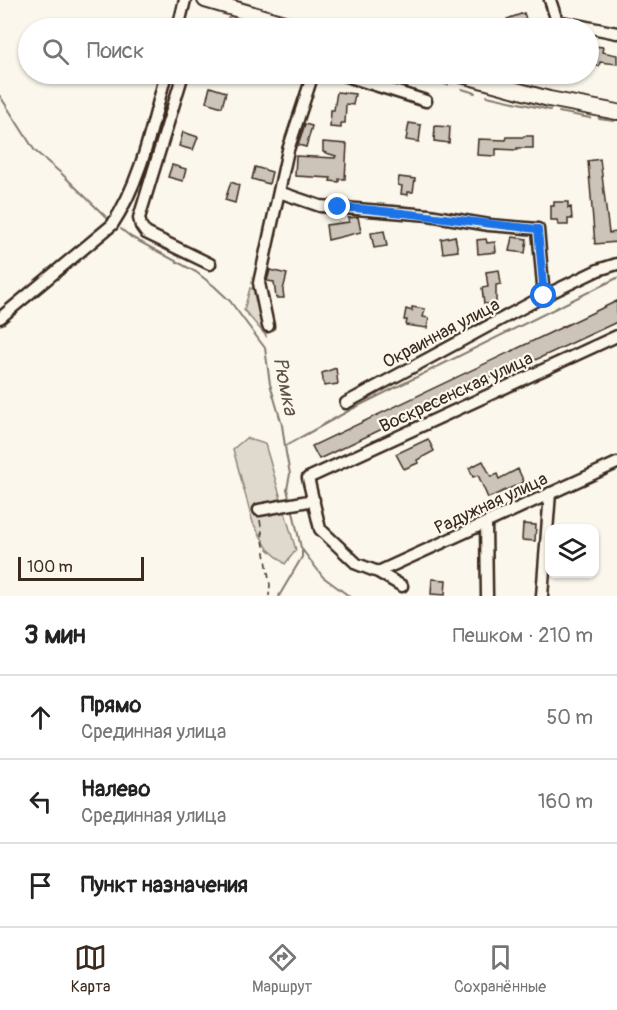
<!DOCTYPE html>
<html lang="ru">
<meta charset="utf-8">
<style>
body{margin:0;font-family:Pangolin,sans-serif;background:#f2f2f2;color:#222}
.controls{position:absolute;right:18px;bottom:18px;display:grid;overflow:hidden;border-radius:12px;box-shadow:0 2px 4px #0004}
.controls button{width:54px;height:54px;display:grid;place-items:center;padding:0;border:0;border-bottom:2px solid #e0e0e0;background:#fff;color:#222;font:30px sans-serif}
.scale{position:absolute;left:18px;bottom:15px;width:126px;box-sizing:border-box;padding-left:6px;border:3px solid #3b2a1e;border-top:0;font-size:16px;line-height:21px;white-space:nowrap;color:#3b2a1e;-webkit-text-stroke:4px #fbf7ec;paint-order:stroke}
.stop{position:absolute;width:18px;height:18px;margin:-14px;border:4px solid #1a73e8;border-radius:50%;background:#fff}
.stop.end{background:#1a73e8;border-color:#fff;box-shadow:0 2px 6px #0008}
.list{margin:0;padding:0;list-style:none}
h2{display:flex;justify-content:space-between;align-items:center;height:78px;margin:0;padding:0 24px;font-size:26px}
h2 small{font-size:20px;font-weight:400;color:#767676}
.list li{display:grid;grid-template-columns:39px 1fr auto;gap:18px;align-items:center;box-sizing:border-box;height:84px;padding:0 24px;border-top:2px solid #e0e0e0}
.list b{display:block;font-size:22px;white-space:nowrap}
.list p{margin:0;font-size:20px;white-space:nowrap;color:#767676}
.list em{font-size:20px;font-style:normal;color:#767676}
.icon{flex:none;width:33px;height:33px;fill:none;stroke:currentColor;stroke-width:2;stroke-linecap:round;stroke-linejoin:round}
.map{position:relative;flex:none;width:617px;height:596px;overflow:hidden}
.search{position:absolute;background:#fff;box-shadow:0 2px 4px #0004;left:18px;right:18px;top:18px;height:66px;display:flex;align-items:center;gap:15px;box-sizing:border-box;padding:0 21px;border-radius:33px;color:#767676;font-size:22px}
.sheet{height:330px;background:#fff}
nav{display:flex;justify-content:space-around;align-items:center;box-sizing:border-box;height:84px;border-top:2px solid #e0e0e0;background:#fff;font-size:16px;color:#767676}
nav a{display:grid;justify-items:center;gap:3px}
nav .on{color:#3b2a1e}
.map>svg:first-child{display:block}
.green{fill:#dfd9ce;stroke:#8d8276;stroke-width:1.5}
.lines{fill:none;stroke-linecap:round;stroke-linejoin:round}
.stream{stroke:#85796d;stroke-width:2}
.building{fill:#ccc4b9;stroke:#3b2a1e;stroke-width:1.5}
.minor-casing{stroke:#3b2a1e;stroke-width:15}
.major-casing{stroke:#3b2a1e;stroke-width:18}
.path{stroke:#3b2a1e;stroke-width:1.5;stroke-dasharray:6 4.5;stroke-linecap:butt}
.minor{stroke:#fbf7ec;stroke-width:10}
.major{stroke:#fbf7ec;stroke-width:14}
.route{stroke:#1a73e8;stroke-width:8}
.labels{text-anchor:middle;stroke-width:4.5;stroke-linejoin:round;paint-order:stroke}
.street-label{font-size:18px;fill:#3b2a1e;stroke:#fbf7ec}
.water-label{font-size:20px;font-style:italic;fill:#605246;stroke:#fbf7ec}
</style>
<div class="map">
<svg width="617" height="596" viewBox="0 0 617 596">
<rect width="100%" height="100%" fill="#fbf7ec"/>
<filter id="ink" filterUnits="userSpaceOnUse"><feTurbulence type="fractalNoise" baseFrequency=".0167" numOctaves="2"/><feDisplacementMap in="SourceGraphic" scale="12" xChannelSelector="R" yChannelSelector="G"/><feConvolveMatrix kernelMatrix="1 2 1 2 8 2 1 2 1" color-interpolation-filters="sRGB"/></filter>
<g filter="url(#ink)">
<path class="green" d="M250,288L258,290L266,336L244,310Z
M246,438L265,444L296,550L285,564L268,549L253,523L233,449Z"/>
<g class="lines">
<path class="stream" d="M228,18L263,28
M411,74L448,85
M462,89L475,93
M0,96L35,151L62,174L108,219
M487,96L550,110
M559,112L590,118
M599,119L614,121
M121,229L131,237L196,272L214,286L230,301L265,348L270,384L282,425L286,453L290,474L287,489L290,502
M285,446L352,409L617,278
M292,507L301,548L323,577L349,596
M279,596L302,557V551"/>
</g>
<path class="building" d="M524,13L529,28H510L507,19Z
M593,46L603,47L602,52L617,55V64L600,62L599,66L590,65Z
M210,87L226,92L222,107L206,102Z
M337,92L355,94L353,105L346,104L345,123H341V128L330,127L331,110H334Z
M409,123L421,125L419,142L406,140Z
M305,124L312,126L306,147L298,145Z
M435,126L450,127L449,143L434,141Z
M183,132L198,137L193,150L179,146Z
M524,136H533V148H517V150L496,149V156L477,155L478,139L506,140L507,137H524Z
M323,142L347,144L345,179H339V182L330,181L331,178L295,176L296,156L335,158L336,156L323,152Z
M600,159L609,233L617,232V242L595,244L588,161Z
M172,165L186,169L183,181L168,177Z
M255,167L272,172L269,184L252,179Z
M399,177L415,179L413,192H408V195L401,194L402,186L398,185Z
M231,182L239,185L235,203L225,200Z
M554,202H568V208L571,207L572,219H568V225H558L557,220H551V206H554Z
M358,217L361,232L328,240L326,225L349,222L348,218Z
M384,231L387,246L374,248L371,233Z
M455,236L458,251L443,253L441,239Z
M512,237L527,239L525,253L509,251Z
M486,239L487,243L495,242L496,252L478,254L477,240Z
M270,270L287,274L283,290L284,298H276L274,282L267,281Z
M499,270L501,284L496,285V303L484,304L482,288L488,287L486,272Z
M617,301V322L503,375L502,372L319,459L312,446Z
M412,307L425,309L423,317L429,318L427,328L406,325L407,320H404L406,309L412,311Z
M336,368L338,384L324,386L322,373Z
M428,439L434,451L417,460L418,463L404,469L396,454Z
M483,461L491,477L497,474L499,479L518,469L524,482L488,498L478,475L473,477L469,468Z
M523,524L536,525L535,541L522,540Z
M432,579L446,580L445,595L431,594Z"/>
<g class="lines">
<defs>
<path id="minor" d="M550,0L557,21L617,33
M178,28L185,0
M183,74L139,218L141,226L146,233L210,264
M340,74L426,101
M279,192L320,206L429,215L489,225L538,229L544,296
M0,318L112,225C142,180 152,124 166,74
M268,326L259,283L288,150L313,74
M346,403L544,296L598,270L617,264
M259,510L314,500
M486,523L487,596
M378,572L617,463
M402,586L378,572L357,564L320,529L308,478L617,336
M542,596L550,493"/>
<path id="major" d="M205,0L301,28
M458,74L549,99L617,112"/>
</defs>
<use href="#minor" class="minor-casing"/>
<use href="#major" class="major-casing"/>
<path class="path" d="M260,520L270,585L269,596"/>
<use href="#minor" class="minor"/>
<use href="#major" class="major"/>
</g>
</g>
<g class="lines" filter="url(#ink)">
<path class="route" d="M338,207C405,211 471,223 538,229L544,296"/>
</g>
<g class="labels">
<g class="street-label">
<text transform="translate(441 333) rotate(-28)" y="6">Окраинная улица</text>
<text transform="translate(456 392) rotate(-25)" y="6">Воскресенская улица</text>
<text transform="translate(491 503) rotate(-25)" y="6">Радужная улица</text>
</g>
<g class="water-label">
<text transform="translate(286 386) rotate(79)" y="7">Рюмка</text>
</g>
</g>
</svg>
<div class="controls">
<button><svg class="icon" aria-label="layers" viewBox="0 0 24 24"><path d="M12 4l9 5-9 5-9-5zM3 14l9 5 9-5"/></svg></button>
</div>
<div class="scale">100 m</div>
<div class="stop" style="left:544px;top:296px"></div>
<div class="stop end" style="left:338px;top:207px"></div>
<div class="search"><svg class="icon" aria-label="search" viewBox="0 0 24 24"><circle cx="10" cy="10" r="6"/><path d="M15 15l6 6"/></svg>Поиск</div>
</div>
<section class="sheet">
<h2>3 мин<small>Пешком · 210 m</small></h2>
<ul class="list">
<li><svg class="icon" aria-label="ahead" viewBox="0 0 24 24"><path d="M12 20V5M6 11l6-6 6 6"/></svg><div><b>Прямо</b><p>Срединная улица</p></div><em>50 m</em></li>
<li><svg class="icon" aria-label="left" viewBox="0 0 24 24"><path d="M17 20v-9H6M10 6l-5 5 5 5"/></svg><div><b>Налево</b><p>Срединная улица</p></div><em>160 m</em></li>
<li><svg class="icon" aria-label="arrive" viewBox="0 0 24 24"><path d="M6 21V4h12l-3 4 3 4H6"/></svg><div><b>Пункт назначения</b></div></li>
</ul>
</section>
<nav>
<a class="on"><svg class="icon" aria-label="map" viewBox="0 0 24 24"><path d="M3 6l6-2 6 2 6-2v14l-6 2-6-2-6 2zM9 4v14M15 6v14"/></svg>Карта</a>
<a><svg class="icon" aria-label="directions" viewBox="0 0 24 24"><path d="M12 3l9 9-9 9-9-9zM9 14v-3h6M13 9l2 2-2 2"/></svg>Маршрут</a>
<a><svg class="icon" aria-label="saved" viewBox="0 0 24 24"><path d="M7 4h10v16l-5-4-5 4z"/></svg>Сохранённые</a>
</nav>
